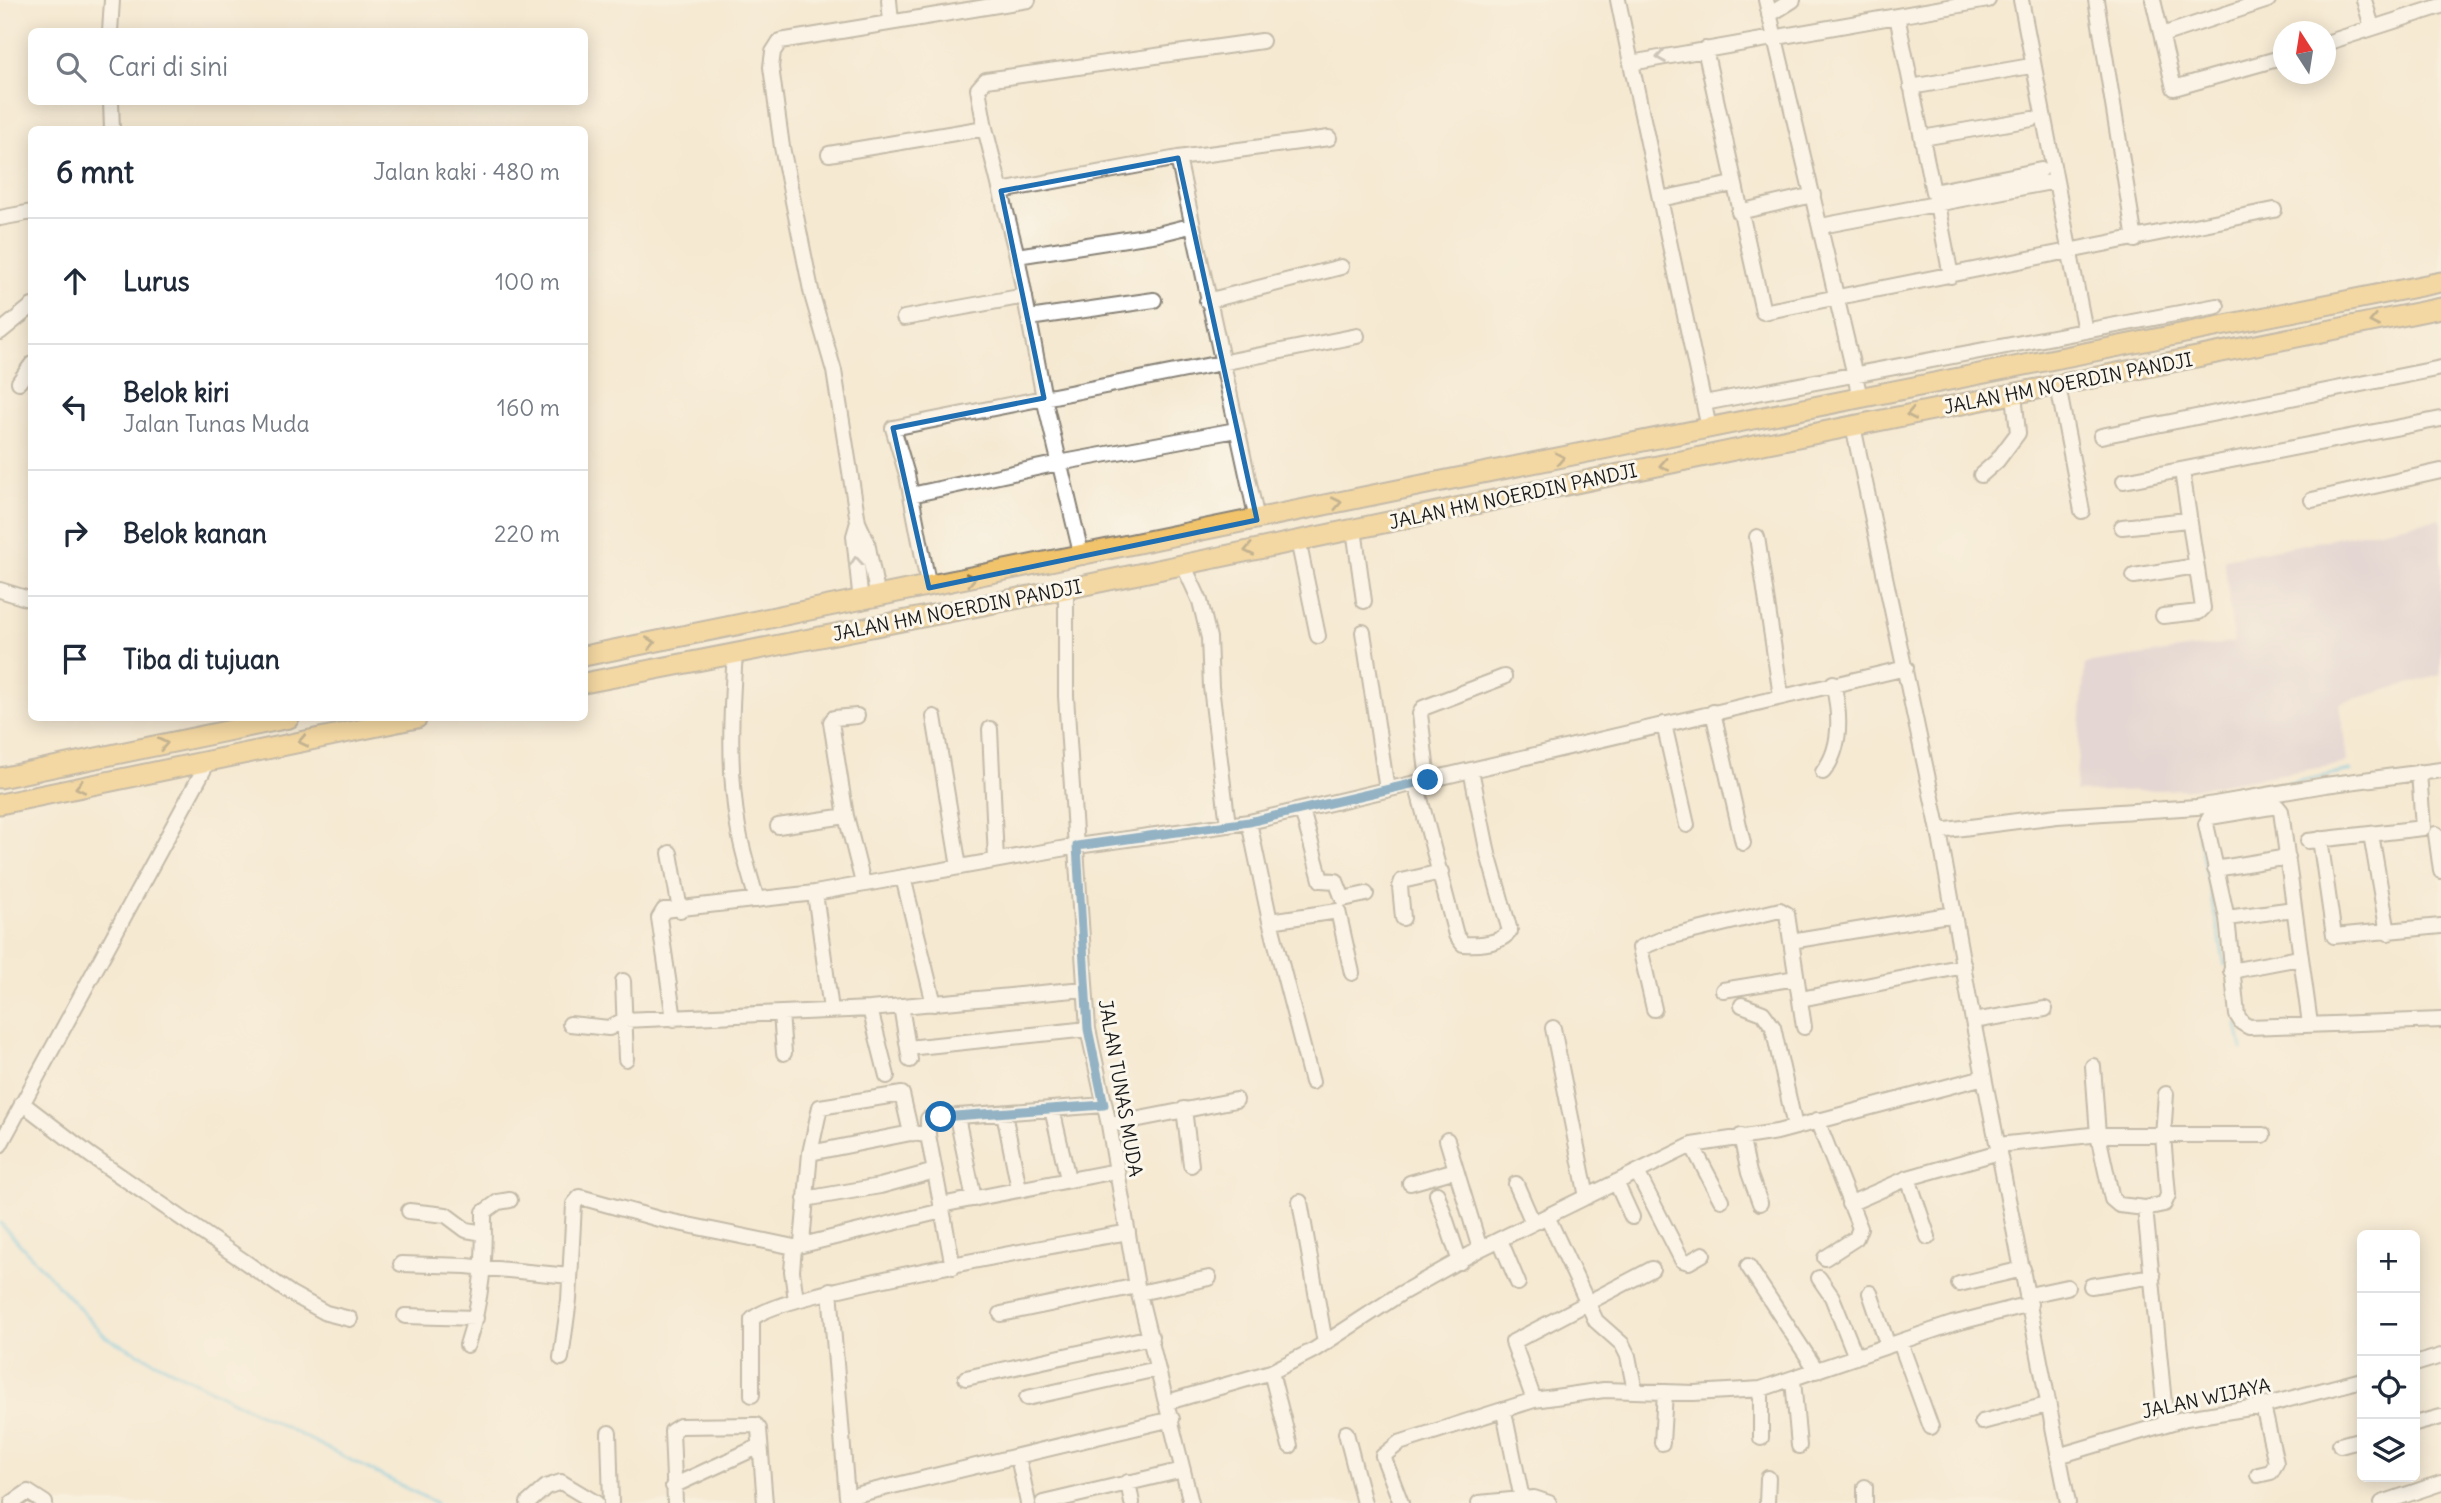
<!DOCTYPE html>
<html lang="id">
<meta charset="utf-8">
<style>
body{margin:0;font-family:Delius,sans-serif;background:#f6f6f7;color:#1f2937}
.controls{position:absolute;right:21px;bottom:21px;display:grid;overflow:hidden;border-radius:10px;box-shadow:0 4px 18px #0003}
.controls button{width:63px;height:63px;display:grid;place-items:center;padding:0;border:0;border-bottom:2px solid #e0e1e3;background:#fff;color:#1f2937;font:35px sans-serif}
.compass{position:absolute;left:2273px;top:21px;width:63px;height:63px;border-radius:50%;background:#fff;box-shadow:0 4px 18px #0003;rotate:348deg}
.stop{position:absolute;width:21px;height:21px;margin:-16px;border:5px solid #1f6fb2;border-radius:50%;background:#fff}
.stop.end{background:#1f6fb2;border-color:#fff;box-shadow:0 2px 7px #0008}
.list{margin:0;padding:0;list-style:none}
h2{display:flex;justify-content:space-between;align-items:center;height:91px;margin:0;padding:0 28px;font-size:30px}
h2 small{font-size:23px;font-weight:400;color:#747a83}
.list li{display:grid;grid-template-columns:46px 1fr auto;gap:21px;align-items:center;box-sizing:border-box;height:126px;padding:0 28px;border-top:2px solid #e0e1e3}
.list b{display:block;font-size:26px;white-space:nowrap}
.list p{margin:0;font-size:23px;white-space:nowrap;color:#747a83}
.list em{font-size:23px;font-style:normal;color:#747a83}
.icon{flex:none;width:38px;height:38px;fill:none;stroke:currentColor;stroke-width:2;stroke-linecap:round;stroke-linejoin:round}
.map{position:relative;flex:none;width:2441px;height:1503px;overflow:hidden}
.search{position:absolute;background:#fff;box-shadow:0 4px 18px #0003;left:28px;top:28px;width:560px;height:77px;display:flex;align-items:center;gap:18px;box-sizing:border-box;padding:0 24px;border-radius:10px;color:#747a83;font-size:26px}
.panel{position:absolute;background:#fff;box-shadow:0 4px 18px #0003;left:28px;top:126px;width:560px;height:595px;border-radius:10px}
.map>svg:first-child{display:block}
.industrial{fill:#cebed2}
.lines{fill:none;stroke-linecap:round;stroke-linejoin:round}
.stream{stroke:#64c1e2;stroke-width:3.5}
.minor-casing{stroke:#888277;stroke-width:18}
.major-casing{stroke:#888277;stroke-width:23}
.minor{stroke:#fff;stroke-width:14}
.major{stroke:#f1c36a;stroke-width:19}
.oneway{stroke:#999}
.oneway2{stroke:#867043}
.route{stroke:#1f6fb2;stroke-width:9}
.marked{fill:none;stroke:#1f6fb2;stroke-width:5;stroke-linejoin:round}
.labels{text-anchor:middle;stroke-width:6;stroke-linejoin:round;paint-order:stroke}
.street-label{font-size:19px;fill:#1c1c1c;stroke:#fbf7ec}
</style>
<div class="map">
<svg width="2441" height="1503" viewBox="0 0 2441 1503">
<rect width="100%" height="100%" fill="#fbf7ec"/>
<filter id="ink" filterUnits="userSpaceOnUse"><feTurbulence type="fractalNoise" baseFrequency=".0143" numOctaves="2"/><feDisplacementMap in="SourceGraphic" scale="14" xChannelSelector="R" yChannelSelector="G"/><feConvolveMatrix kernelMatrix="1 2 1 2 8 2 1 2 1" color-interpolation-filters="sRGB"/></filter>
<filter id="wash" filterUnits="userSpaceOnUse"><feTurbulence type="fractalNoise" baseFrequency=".00686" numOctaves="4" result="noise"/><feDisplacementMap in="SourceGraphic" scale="28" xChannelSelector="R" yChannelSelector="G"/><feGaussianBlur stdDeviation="1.57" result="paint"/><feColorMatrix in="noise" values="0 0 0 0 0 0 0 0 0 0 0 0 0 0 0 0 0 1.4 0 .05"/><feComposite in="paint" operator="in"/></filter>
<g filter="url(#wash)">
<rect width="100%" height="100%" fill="#f5e9d2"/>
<path class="industrial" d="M2441,518V675L2340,703L2347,763L2192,789L2075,792L2085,664L2234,642L2224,559Z"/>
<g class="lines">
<path class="stream" d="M2250,791L2351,771
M2196,822L2225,965
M2237,1024L2242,1049
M0,1223L106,1337L436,1503"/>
</g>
</g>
<g filter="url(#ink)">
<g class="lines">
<defs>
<path id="minor" d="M889,0L891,22
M1618,0L1631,63L1988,0
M1766,0L1860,397
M2021,0L2085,331
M2096,0L2135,240
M2153,0L2174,88L2284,57
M2364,0L2372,27
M1769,15L1793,0
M1897,16L1933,192L2041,170
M110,32L112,0
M2162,35L2268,0
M2326,43L2441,6
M1705,49L1763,312L2274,210
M1631,63L1709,428
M1911,87L2025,67
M111,102L112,130
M985,128L978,89L986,80L1262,41
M1922,138L2032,119
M829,154L985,128L1017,256L1044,398L1082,557
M1178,158L1257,520
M1001,191L1178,158L1329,138
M1660,199L1733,184
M1937,204L1951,276
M1739,212L1813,195
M0,218L32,212
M1821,226L2056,181
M1017,256L1158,234L1190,226
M1207,301L1341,267
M904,318L1025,296
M1029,318L1154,300
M0,332L32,306
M19,382L32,364
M2058,386L2082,511
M1704,403L2217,306
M1853,426L1939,831L1973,1021L2068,1503
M2101,436L2441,368
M1981,475L1997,461L2018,433L2014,394
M2124,481L2441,419
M911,495L1059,463L1236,430
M2312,500L2441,471
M858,522L854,536L861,602
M2122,527L2187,520
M1354,529L1364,601
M1757,537L1781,696
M1298,540L1318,636
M1183,564L1200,601L1209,638L1211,687L1228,825
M2134,576L2196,566
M929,588L907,475L893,428L1357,336
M1066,589V696L1088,1029L1109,1125L1137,1286L1191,1503
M0,590L32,600
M878,598L867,542L858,522L834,371L812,295L782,147L771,67L773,52L780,41L1028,0
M2163,616L2199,612L2203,608L2182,471
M1363,632L1387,790
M735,653C731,711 728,769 738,827C742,851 750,876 757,900
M1713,712L1743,843
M857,716L834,718L831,722L846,816L863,883
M934,717L959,867
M1664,724L1687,825
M990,729L996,860
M1823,772C1843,747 1840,712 1833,683
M1428,780L1420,714L1423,708L1504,677
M1416,783L1456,935L1463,944C1478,945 1500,944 1510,931L1488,854L1471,770
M1302,810L1321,880L1336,881L1343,899L1366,894
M1249,822L1270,921L1312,1082
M778,826L846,816
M1939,831L2057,816L2197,807L2325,785L2441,770
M2371,834L2388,933
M2436,834L2441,871
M2320,839L2334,936L2441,926
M2308,841L2423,828L2419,772
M670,853L680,910
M2215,869L2288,857
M903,877L934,1004
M815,893L831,1010
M1403,918L1400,887L1402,881L1441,872
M2227,918L2294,909
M1270,921L1338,911L1352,973
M1791,941L1804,1027
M2231,971L2299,958
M623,981L626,1059
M1723,990L1796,978
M1801,999L1964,966
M1742,1005L1763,1013L1773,1027L1795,1127
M901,1006L910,1060
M870,1009L887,1076
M1654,1009L1640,948L1665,938L1780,910L1787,914L1791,941L1954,914
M781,1013L784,1053
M674,1019L659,918L664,910L815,893L1077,846L1249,822L1906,668
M1973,1021L2045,1009
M570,1024L609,1028L624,1020L870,1009L1084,989
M2310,1024L2281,811L2277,806L2210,817L2206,824L2227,918L2237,1015L2242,1023L2249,1027L2441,1020
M1553,1028L1587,1197
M908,1048L1088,1029
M2093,1066L2098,1135L2112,1199L2119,1205L2145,1208
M22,1103L90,1155L290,1293L326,1313L350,1319
M1052,1109L1068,1179
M1184,1109L1191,1165
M1004,1113L1019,1189
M957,1117L974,1199
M1817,1120L1860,1228L1856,1238L1825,1258
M1109,1125L1236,1100
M928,1135V1119L932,1118L1104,1105
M1741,1136L1749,1173L1760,1203
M1447,1140L1480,1249
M0,1145L209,760
M1692,1145L1721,1200
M1998,1145L2091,1135H2263
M810,1153L911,1133L928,1135L953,1267
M1637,1172L1682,1260L1689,1262L1703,1254
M1908,1178L1928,1237
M1616,1182L1632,1217
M1410,1183L1456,1170
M1516,1184L1533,1223
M1437,1194L1460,1262
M805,1199L880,1186L935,1171
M1300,1202L1325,1343
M1849,1204L1908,1178L1999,1152
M941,1205L1116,1171
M409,1211L446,1215L466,1230L484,1233
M1547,1216L1596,1321L1622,1344L1628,1356L1635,1391
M1500,1240L1518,1283
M802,1243L810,1153L820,1107L902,1094L911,1133
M401,1264L466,1266L570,1276
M1748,1266L1817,1371
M1819,1278L1832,1297L1856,1357
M1959,1284L2023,1269
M2091,1286L2153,1276
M830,1290L847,1497L1172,1419
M1139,1293L1209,1278
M1870,1293L1888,1346
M2029,1295L2067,1287
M796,1300L792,1271L794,1247L942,1211
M1001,1314L1137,1286
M405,1316L476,1318
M1900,1342L1931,1427
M467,1345C483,1296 484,1262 484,1212L498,1202L510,1200
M561,1358L569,1300L574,1204L580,1197L659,1219L794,1247
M2415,1364L2441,1356
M1271,1372L1290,1446
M966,1378L1151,1337
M1793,1380L1799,1446
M1761,1389V1438
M752,1395V1320C768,1294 1078,1242 1128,1232
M1027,1398L1157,1369
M1534,1400L1513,1342L1652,1269
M1168,1402L1271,1372L1314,1350L1400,1294L1480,1249L1692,1145L1777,1132L1984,1077
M1504,1412L1522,1499L1534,1498L1549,1503
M1982,1422L2047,1405
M2166,1424L2145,1208L2164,1204L2168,1195L2163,1136L2166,1094
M2415,1424L2441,1417
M609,1433L611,1503
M1346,1433L1364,1503
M1662,1443L1665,1392
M2340,1445L2362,1439
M2058,1456L2186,1418L2263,1406L2362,1380
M1018,1457L1028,1503
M2258,1475L2271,1472L2276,1463L2263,1406
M1128,1482L1132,1503
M673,1486L760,1446
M1865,1487V1503
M12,1503L28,1492L45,1503
M528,1503L546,1487L561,1482L596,1503
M675,1503L672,1431L680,1426L756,1425L759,1429L765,1503
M1043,1503L1183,1470
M1401,1503L1383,1456L1399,1443L1534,1400L1604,1390L1694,1393L1761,1389L1952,1324L2030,1304
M1479,1503L1522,1499
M1767,1503L1768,1478
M2382,1503L2441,1483"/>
<path id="major" d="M584,656L1427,484L2441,282
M584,683L1066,589L1768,443L2441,308
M0,778L289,718
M0,804L417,718"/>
</defs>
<use href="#minor" class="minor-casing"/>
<use href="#major" class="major-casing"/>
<use href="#minor" class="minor"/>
<use href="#major" class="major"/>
</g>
<defs><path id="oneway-chevron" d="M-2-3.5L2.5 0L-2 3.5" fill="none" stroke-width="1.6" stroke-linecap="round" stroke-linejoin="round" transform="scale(1.75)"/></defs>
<g class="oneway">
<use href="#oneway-chevron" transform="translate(1661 57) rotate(170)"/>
<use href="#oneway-chevron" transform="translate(856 561) rotate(-95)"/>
</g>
<g class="oneway2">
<use href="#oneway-chevron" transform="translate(2374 321) rotate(169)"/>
<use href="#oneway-chevron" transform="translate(1911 414) rotate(169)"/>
<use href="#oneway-chevron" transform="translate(1560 458) rotate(-11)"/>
<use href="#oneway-chevron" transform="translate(1664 465) rotate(168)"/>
<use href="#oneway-chevron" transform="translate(1337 503) rotate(-12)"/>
<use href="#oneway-chevron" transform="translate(1249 550) rotate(168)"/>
<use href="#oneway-chevron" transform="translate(971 579) rotate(-12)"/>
<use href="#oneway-chevron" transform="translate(651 643) rotate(-11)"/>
<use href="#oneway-chevron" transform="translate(303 741) rotate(168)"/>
<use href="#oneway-chevron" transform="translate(163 744) rotate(-12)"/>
<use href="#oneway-chevron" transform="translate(80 787) rotate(168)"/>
</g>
</g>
<g class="lines" filter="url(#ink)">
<path class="route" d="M941,1117L1104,1105L1088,1029L1077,846L1249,822L1428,780"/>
</g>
<path d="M0 0H2441V1503H0ZM1178,158L1257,520L929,588L893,428L1044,398L1001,191Z" fill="#f5e9d2" fill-opacity=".55" fill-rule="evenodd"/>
<path class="marked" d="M1178,158L1257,520L929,588L893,428L1044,398L1001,191Z"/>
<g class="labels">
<g class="street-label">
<text transform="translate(2068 383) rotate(-11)" y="7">JALAN HM NOERDIN PANDJI</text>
<text transform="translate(1513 496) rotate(-12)" y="7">JALAN HM NOERDIN PANDJI</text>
<text transform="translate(957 610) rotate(-11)" y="7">JALAN HM NOERDIN PANDJI</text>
<text transform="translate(1121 1088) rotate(80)" y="7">JALAN TUNAS MUDA</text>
<text transform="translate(2206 1398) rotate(-12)" y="7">JALAN WIJAYA</text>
</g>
</g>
</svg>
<div class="controls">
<button>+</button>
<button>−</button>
<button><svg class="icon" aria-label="locate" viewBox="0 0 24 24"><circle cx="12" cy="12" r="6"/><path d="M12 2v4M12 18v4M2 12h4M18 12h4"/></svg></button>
<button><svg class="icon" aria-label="layers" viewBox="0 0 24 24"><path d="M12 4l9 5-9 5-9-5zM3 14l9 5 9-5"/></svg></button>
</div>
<svg class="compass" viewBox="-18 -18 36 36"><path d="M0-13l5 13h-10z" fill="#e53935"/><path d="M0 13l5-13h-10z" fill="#747a83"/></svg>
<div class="stop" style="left:941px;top:1117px"></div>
<div class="stop end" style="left:1428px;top:780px"></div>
<div class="search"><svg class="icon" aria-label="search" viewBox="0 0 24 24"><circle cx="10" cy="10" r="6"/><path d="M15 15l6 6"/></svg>Cari di sini</div>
<section class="panel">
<h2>6 mnt<small>Jalan kaki · 480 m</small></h2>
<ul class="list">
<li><svg class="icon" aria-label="ahead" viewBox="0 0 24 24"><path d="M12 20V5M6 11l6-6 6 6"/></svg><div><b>Lurus</b></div><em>100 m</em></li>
<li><svg class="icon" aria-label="left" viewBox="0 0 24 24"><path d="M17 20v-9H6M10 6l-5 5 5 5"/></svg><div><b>Belok kiri</b><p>Jalan Tunas Muda</p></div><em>160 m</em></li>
<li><svg class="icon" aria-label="right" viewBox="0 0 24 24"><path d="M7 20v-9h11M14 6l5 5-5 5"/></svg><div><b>Belok kanan</b></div><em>220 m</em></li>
<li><svg class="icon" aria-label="arrive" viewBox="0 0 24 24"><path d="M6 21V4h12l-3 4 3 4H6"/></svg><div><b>Tiba di tujuan</b></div></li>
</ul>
</section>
</div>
